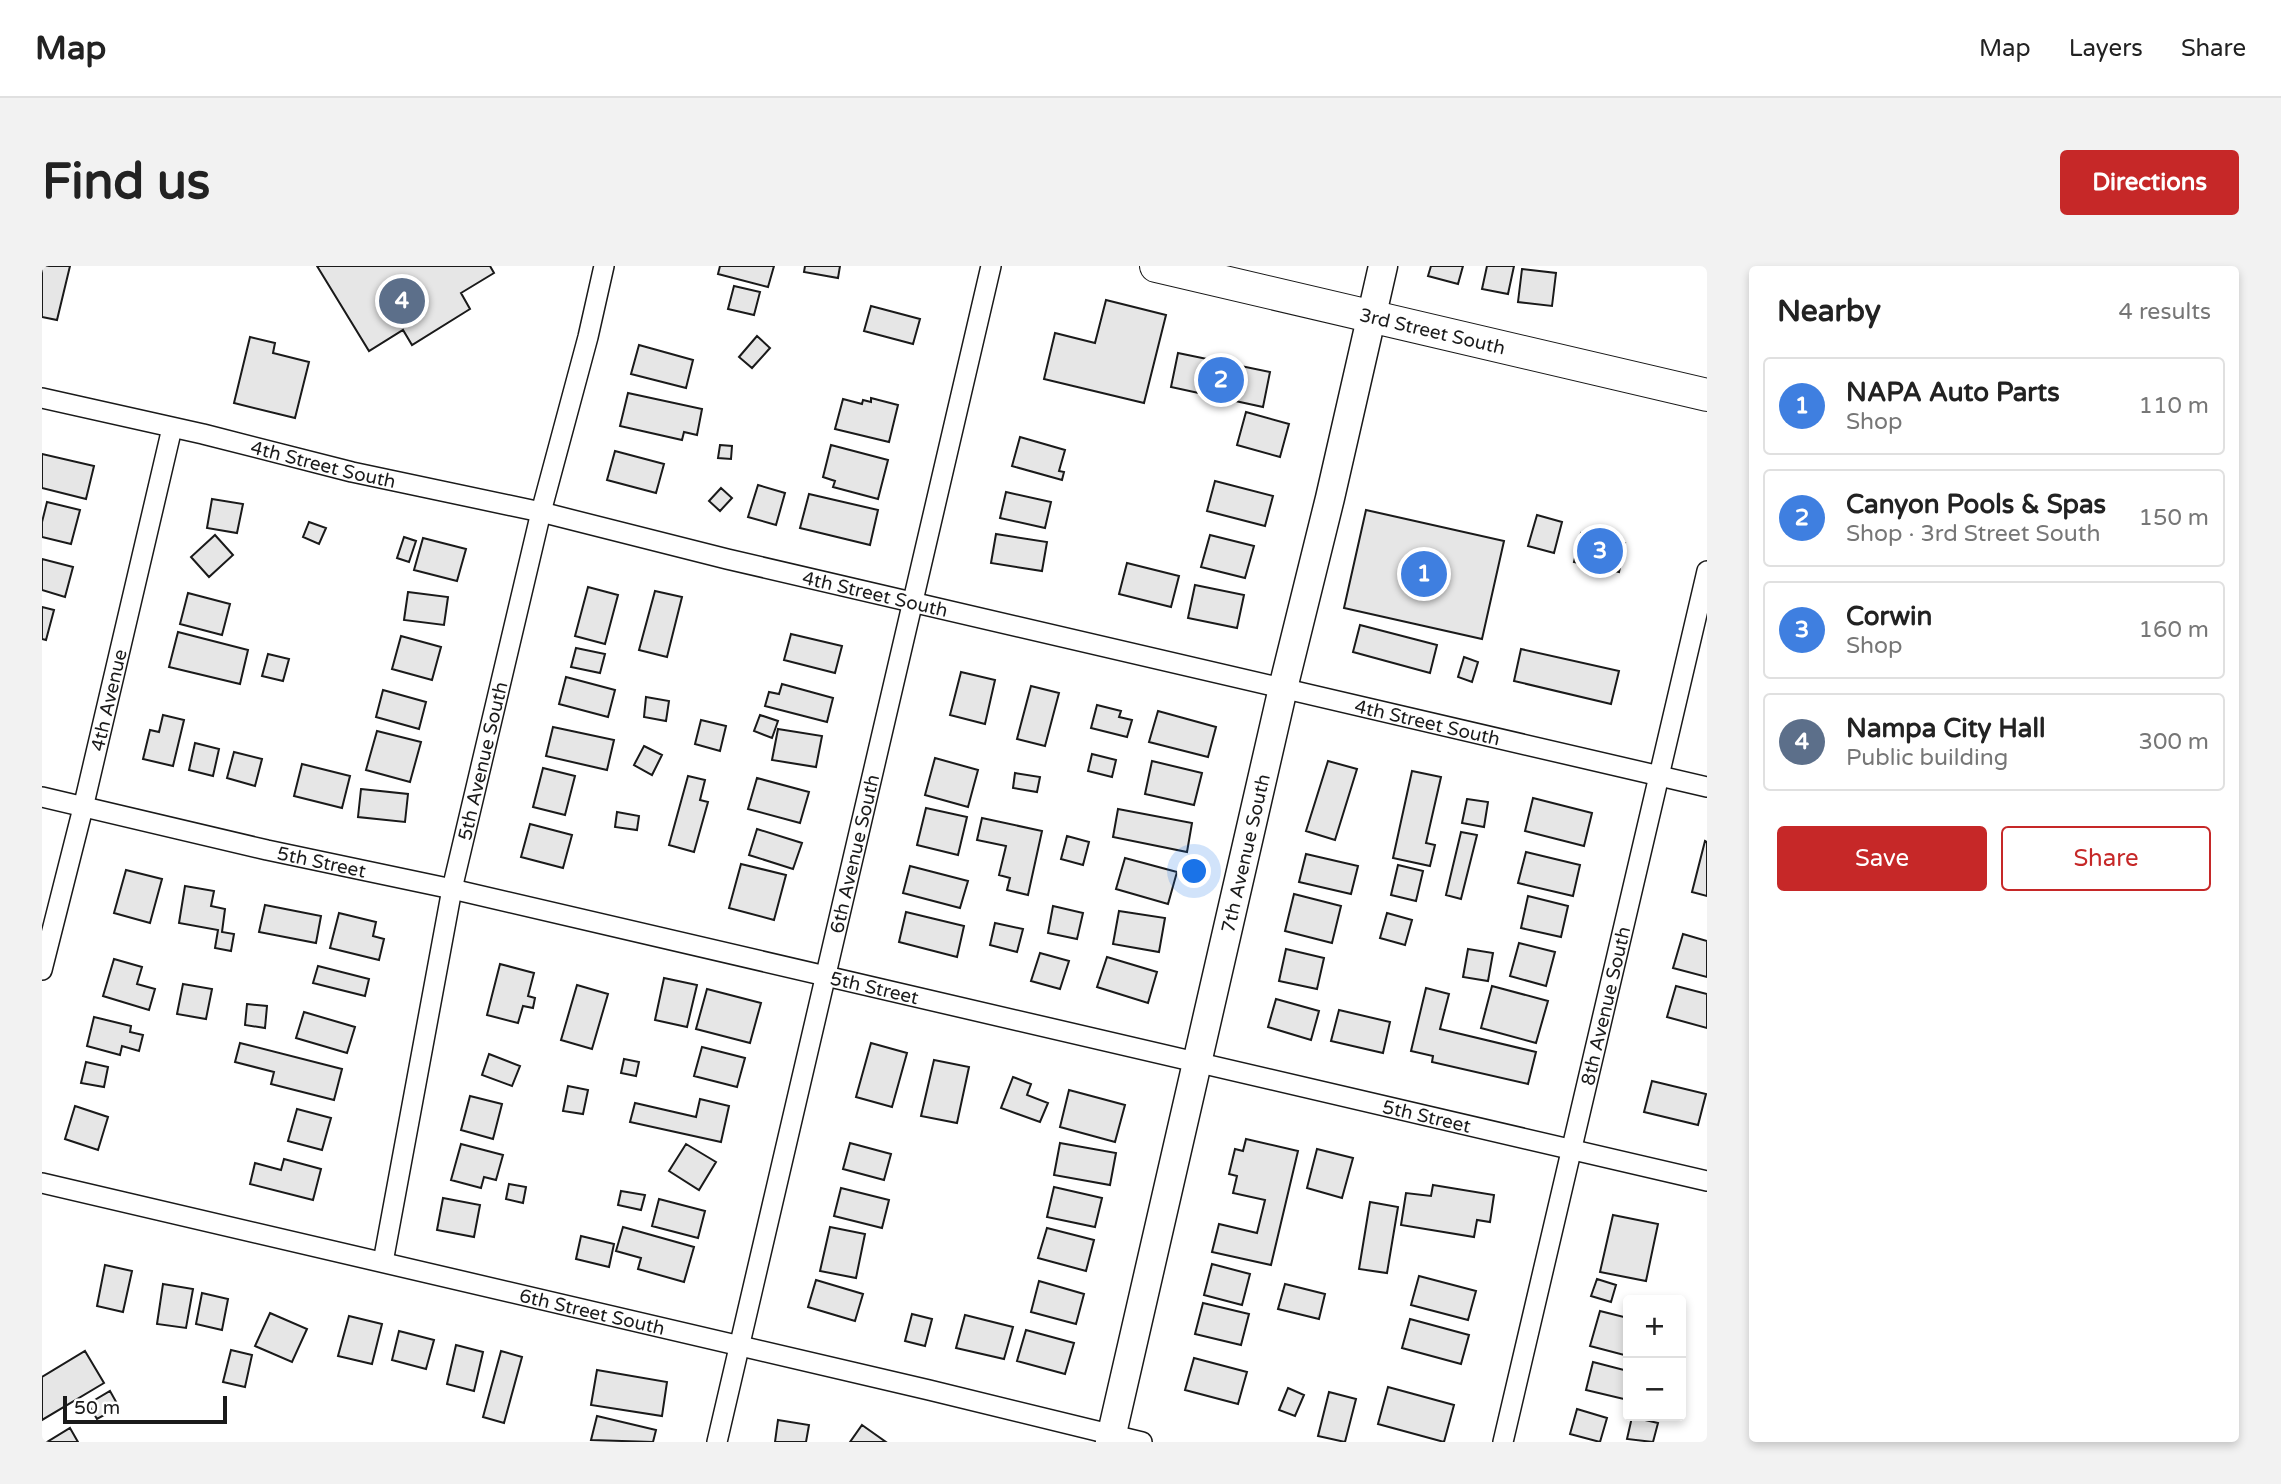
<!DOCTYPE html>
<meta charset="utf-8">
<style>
body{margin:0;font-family:"Varela Round",sans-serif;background:#f2f2f2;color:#222}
.controls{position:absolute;right:21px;bottom:21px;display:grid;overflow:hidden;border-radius:7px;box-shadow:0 4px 10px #0003}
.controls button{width:63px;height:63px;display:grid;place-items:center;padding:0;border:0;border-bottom:2px solid #e0e0e0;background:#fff;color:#222;font:35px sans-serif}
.scale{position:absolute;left:21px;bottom:18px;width:164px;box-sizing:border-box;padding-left:7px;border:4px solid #1a1a1a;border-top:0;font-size:19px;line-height:24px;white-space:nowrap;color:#1a1a1a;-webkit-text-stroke:5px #fff;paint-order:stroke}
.you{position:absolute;left:1153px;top:606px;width:24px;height:24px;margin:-18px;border:5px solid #fff;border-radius:50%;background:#1a73e8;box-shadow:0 0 0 10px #1a73e833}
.badge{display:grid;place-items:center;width:46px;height:46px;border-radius:50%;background:#c62828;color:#fff;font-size:23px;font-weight:700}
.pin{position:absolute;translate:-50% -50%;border:4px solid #fff;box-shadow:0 2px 7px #0006}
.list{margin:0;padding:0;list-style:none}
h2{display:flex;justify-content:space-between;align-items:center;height:91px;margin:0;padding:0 28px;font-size:30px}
h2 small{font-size:23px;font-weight:400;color:#767676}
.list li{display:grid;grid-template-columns:46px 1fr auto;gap:21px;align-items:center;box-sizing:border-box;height:98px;margin:0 14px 14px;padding:0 14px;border:2px solid #e0e0e0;border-radius:7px}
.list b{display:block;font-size:26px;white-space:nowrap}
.list p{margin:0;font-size:23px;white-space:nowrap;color:#767676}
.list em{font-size:23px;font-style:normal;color:#767676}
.actions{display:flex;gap:14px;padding:21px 28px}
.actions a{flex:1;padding:16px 0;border:2px solid #c62828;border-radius:7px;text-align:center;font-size:24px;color:#c62828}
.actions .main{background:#c62828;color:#fff}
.map{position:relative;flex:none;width:1665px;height:1176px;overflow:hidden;border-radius:7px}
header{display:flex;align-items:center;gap:42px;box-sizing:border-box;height:98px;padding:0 35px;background:#fff;border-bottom:2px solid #e0e0e0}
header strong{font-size:33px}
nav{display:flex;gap:38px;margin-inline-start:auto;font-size:24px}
.intro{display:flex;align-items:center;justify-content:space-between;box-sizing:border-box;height:168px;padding:0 42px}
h1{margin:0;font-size:49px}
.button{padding:18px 32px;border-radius:7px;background:#c62828;color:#fff;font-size:24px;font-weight:700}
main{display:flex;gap:42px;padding:0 42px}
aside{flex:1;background:#fff;border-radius:7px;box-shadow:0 4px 10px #0003}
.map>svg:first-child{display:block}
.building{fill:#e6e6e6;stroke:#1a1a1a;stroke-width:2}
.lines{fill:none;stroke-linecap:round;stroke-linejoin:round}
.street-casing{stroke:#1a1a1a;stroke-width:22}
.secondary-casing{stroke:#1a1a1a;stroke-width:31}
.primary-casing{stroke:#1a1a1a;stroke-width:34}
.street{stroke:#fff;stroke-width:19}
.secondary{stroke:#fff;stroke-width:28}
.primary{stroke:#fff;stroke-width:32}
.labels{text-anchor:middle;stroke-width:5;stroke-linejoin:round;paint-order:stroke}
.street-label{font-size:19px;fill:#1a1a1a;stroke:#fff}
</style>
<header>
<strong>Map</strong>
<nav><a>Map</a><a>Layers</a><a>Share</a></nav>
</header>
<div class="intro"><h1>Find us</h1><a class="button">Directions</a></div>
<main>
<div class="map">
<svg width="1665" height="1176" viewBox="0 0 1665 1176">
<rect width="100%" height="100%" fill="#fff"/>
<path class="building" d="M0,0H28L15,54L0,51Z
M275,0H448L452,7L419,27L428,43L370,79L361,64L327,85Z
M678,0H732L726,21L676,8Z
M763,0H798L796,12L762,6Z
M1389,0H1421L1416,18L1386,10Z
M1445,0H1472L1466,28L1440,23Z
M1480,3L1514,7L1510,40L1476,36Z
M692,20L718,26L712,49L686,43Z
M1064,34L1124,49L1102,137L1002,113L1013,67L1053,77Z
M829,40L878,53L871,78L822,65Z
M715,70L728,82L710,102L697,91Z
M208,71L233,77L231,87L267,96L253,152L192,137Z
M597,79L651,94L644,122L589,108Z
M1136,87L1228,106L1221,141L1129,121Z
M586,127L660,143L655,169L642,166L640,174L578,160Z
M829,132L856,139L847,176L793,163L801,133L820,138L821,134L829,136Z
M1204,146L1247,158L1238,191L1195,179Z
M978,171L1023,184L1017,205L1022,206L1020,214L970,200Z
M678,179L690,180L689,193L676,192Z
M789,179L846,194L836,233L791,221L793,215L781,211Z
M573,185L622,198L614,227L565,214Z
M0,188L52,200L44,233L0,222Z
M1173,215L1231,230L1223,260L1165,245Z
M716,219L743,227L734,259L706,251Z
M679,222L690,232L678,245L667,235Z
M964,226L1009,236L1003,262L958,252Z
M767,228L836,244L828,279L758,262Z
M170,233L201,238L195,267L165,262Z
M5,236L38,244L29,278L0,271V256Z
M1324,244L1462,275L1440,373L1302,342Z
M1495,249L1520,256L1512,287L1486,280Z
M267,256L284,262L277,278L261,271Z
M1539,267L1583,277L1577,306L1532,296Z
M954,268L1005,276L1000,305L949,297Z
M173,269L191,289L167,311L149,291Z
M1168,269L1212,280L1203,312L1159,301Z
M362,271L374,275L367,296L355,292Z
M381,272L424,283L415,315L372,304Z
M0,293L31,301L23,331L0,324Z
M1085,297L1137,310L1129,341L1077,328Z
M1153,319L1202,329L1195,362L1146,352Z
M546,321L576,329L563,378L533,370Z
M613,325L640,331L625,391L597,384Z
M366,326L406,331L402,359L362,354Z
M146,327L188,338L180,369L138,358Z
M0,341L12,344L4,374L0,373Z
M1318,359L1395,379L1388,407L1311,386Z
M136,366L206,384L198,418L127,401Z
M749,368L800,380L793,407L742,394Z
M359,370L399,381L390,414L350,403Z
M534,382L563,388L558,407L529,401Z
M1479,383L1577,405L1569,438L1472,415Z
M226,388L247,393L241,415L220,410Z
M1422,391L1436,396L1430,416L1416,411Z
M919,406L953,414L943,458L908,449Z
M524,411L573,424L566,451L517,438Z
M740,418L791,432L785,456L723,440L727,426L737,428Z
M989,420L1017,427L1003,480L975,473Z
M341,424L384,436L377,463L334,451Z
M604,431L627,435L624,455L602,451Z
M1055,439L1079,445L1077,451L1090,454L1085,471L1049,462Z
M1116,445L1174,461L1166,491L1107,476Z
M121,449L142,454L131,500L101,493L108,464L117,466Z
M718,449L736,455L730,472L712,465Z
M659,454L684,460L678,485L653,478Z
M511,461L572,474L565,504L504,490Z
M736,463L780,470L774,501L730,494Z
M335,465L379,476L368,516L324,504Z
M153,477L177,483L171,510L147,504Z
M602,480L620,489L610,509L592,499Z
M192,486L220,493L213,520L185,512Z
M1050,488L1074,494L1070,511L1046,505Z
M893,492L936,504L926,541L883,529Z
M1110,495L1160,507L1152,539L1103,528Z
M1286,495L1315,503L1293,574L1264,565Z
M260,498L308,510L300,542L252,530Z
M501,502L533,510L523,549L491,541Z
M1370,505L1399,511L1384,577L1393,579L1388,600L1351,592Z
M973,507L998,511L995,526L971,522Z
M646,510L663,514L658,534L666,536L652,586L627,579Z
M715,512L767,526L758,557L706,543Z
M319,523L366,528L363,556L316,551Z
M1491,532L1550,547L1542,580L1483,565Z
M1425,533L1446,536L1442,561L1420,557Z
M884,542L925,551L916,589L875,579Z
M1076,543L1150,557L1145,586L1071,571Z
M575,546L597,550L595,564L573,561Z
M940,552L1000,565L986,629L965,624L968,612L957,609L964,580L935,574Z
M488,558L530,569L521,602L479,591Z
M715,563L760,577L751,603L707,589Z
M1419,566L1435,569L1419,633L1404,629Z
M1025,570L1047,576L1041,599L1019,593Z
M1663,575L1665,576V630L1650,626Z
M1484,586L1538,599L1531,630L1476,617Z
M1264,588L1316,600L1309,628L1257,616Z
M1083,592L1135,606L1126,638L1074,623Z
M699,598L744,609L732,654L687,642Z
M1356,599L1381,605L1374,635L1349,629Z
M868,600L926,615L918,642L861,627Z
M84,604L120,613L108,657L72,647Z
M143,620L172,625L169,640L183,643L180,666L192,668L189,685L173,682L176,664L137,657Z
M1252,628L1299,640L1290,677L1243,665Z
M1486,630L1526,640L1519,671L1479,662Z
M223,639L279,650L274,677L217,666Z
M1011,640L1041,647L1035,673L1006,667Z
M1077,645L1123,652L1117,686L1071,678Z
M864,646L922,660L915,691L857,676Z
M297,647L334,656L331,670L342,673L337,694L288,682Z
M1345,647L1370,654L1363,679L1338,672Z
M953,657L981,663L975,686L948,679Z
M1641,668L1665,675V711L1631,702Z
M1477,677L1513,686L1504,720L1468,710Z
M1244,683L1282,692L1275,723L1237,715Z
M1426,683L1451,687L1446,715L1421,711Z
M998,687L1027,695L1018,723L989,715Z
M1065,691L1115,706L1106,737L1055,721Z
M72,693L100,701L95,718L113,723L107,744L61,730Z
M458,698L492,707L486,730L493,732L491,742L481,740L476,757L445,749Z
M276,700L327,713L323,730L271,717Z
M622,712L655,719L645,761L613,754Z
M141,718L170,723L164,753L135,748Z
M535,719L566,728L550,783L519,774Z
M1450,720L1506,735L1494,777L1439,762Z
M1634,720L1665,728V762L1625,751Z
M1384,722L1407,728L1398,763L1494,786L1486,818L1390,796L1391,790L1369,785Z
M665,723L719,737L708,777L654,763Z
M1234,733L1277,745L1269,774L1226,761Z
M205,738L225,740L223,762L203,759Z
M1297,744L1348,756L1341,787L1289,775Z
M262,746L313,761L305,787L254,772Z
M52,751L89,760L88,766L101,769L97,785L80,780L78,789L45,780Z
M198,777L300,803L292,834L229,818L232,806L193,796Z
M829,777L865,787L850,841L814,831Z
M660,781L703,792L695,821L652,810Z
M447,788L478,800L470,820L440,809Z
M582,793L597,796L594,810L579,807Z
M892,794L927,801L915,857L879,850Z
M44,796L66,801L62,821L39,817Z
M971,811L989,818L985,829L1006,837L998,856L959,842Z
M1610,815L1664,828L1656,859L1602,846Z
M526,820L546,824L541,848L521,845Z
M1027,824L1083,839L1073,876L1018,861Z
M428,830L460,838L451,873L419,864Z
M658,833L687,840L679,876L588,856L593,837L654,851Z
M33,840L66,851L56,884L23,873Z
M255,843L289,852L280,884L246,875Z
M1204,873L1256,885L1229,999L1170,986L1177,958L1215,967L1223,934L1191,927L1195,910L1187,908L1193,883L1201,885Z
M808,877L849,888L842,914L801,903Z
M1018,877L1074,887L1068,919L1012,909Z
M419,878L461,889L454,914L442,911L439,922L409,914Z
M644,878L674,896L657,924L627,905Z
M1275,883L1311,892L1300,932L1265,922Z
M242,893L279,903L271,934L208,918L213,897L239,904Z
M467,918L484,921L481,937L464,933Z
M1391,919L1452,929L1448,956L1435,954L1432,971L1359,959L1364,927L1389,930Z
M1012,921L1060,932L1053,961L1005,951Z
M799,922L847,934L840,962L792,950Z
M579,925L603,929L599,944L576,939Z
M401,932L438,939L432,971L395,964Z
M617,933L663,945L656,972L610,960Z
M1328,936L1356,941L1345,1007L1317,1003Z
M1571,949L1616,958L1604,1015L1558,1006Z
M581,961L652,981L642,1016L596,1003L599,992L574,985Z
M788,961L823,968L814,1012L778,1005Z
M1005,962L1052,974L1044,1005L996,992Z
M539,970L572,978L567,1001L534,993Z
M1170,998L1208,1008L1200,1039L1162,1029Z
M63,999L90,1005L81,1046L55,1040Z
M1377,1010L1434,1025L1426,1054L1369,1039Z
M1555,1013L1574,1019L1569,1036L1549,1030Z
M774,1014L821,1028L813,1055L766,1041Z
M997,1015L1042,1028L1034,1058L989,1046Z
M121,1018L151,1023L144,1062L115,1058Z
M1243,1018L1283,1028L1277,1053L1236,1043Z
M160,1027L186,1033L180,1064L154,1058Z
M1161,1037L1207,1048L1199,1079L1153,1068Z
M1558,1045L1586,1052V1090L1548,1080Z
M228,1047L265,1063L250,1096L213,1080Z
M870,1048L890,1053L883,1080L863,1075Z
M923,1049L971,1061L962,1093L914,1082Z
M307,1050L340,1058L330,1098L296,1090Z
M1368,1053L1427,1069L1419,1098L1360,1082Z
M984,1064L1032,1077L1023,1108L975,1095Z
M357,1065L392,1074L384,1103L350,1094Z
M414,1079L441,1086L432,1125L405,1118Z
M189,1084L210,1089L203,1121L181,1116Z
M43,1085L62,1117L0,1154V1111Z
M459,1085L480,1091L462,1157L441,1151Z
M1152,1092L1205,1106L1196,1138L1143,1124Z
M1551,1096L1586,1105V1134L1544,1124Z
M555,1104L625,1116L620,1150L549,1139Z
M1346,1121L1412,1139L1402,1176L1336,1158Z
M1246,1122L1262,1129L1253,1150L1237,1144Z
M68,1125L77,1141L55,1153L46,1138Z
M1287,1126L1314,1133L1303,1176L1276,1170Z
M1535,1143L1565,1152L1558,1176L1528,1168Z
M555,1150L614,1164L611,1176L549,1174Z
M1590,1151L1616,1157L1611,1176L1585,1173Z
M736,1154L767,1159L764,1176H733Z
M820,1159L844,1176H808Z
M28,1162L36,1176H5Z"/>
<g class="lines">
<defs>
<g id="street">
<path id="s1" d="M0,132L161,168L310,206L499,246L685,293L1665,521"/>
<path id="s2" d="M0,531L225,584L410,623L1665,915"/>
<path id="s3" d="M0,704L41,542L130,162"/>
<path id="s4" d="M0,917L887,1124L1100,1176"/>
<path id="s5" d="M341,996L410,623L499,246L546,71L562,0"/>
<path id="s6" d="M675,1176L949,0"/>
<path id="s7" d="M1461,1176L1665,305"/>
</g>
<g id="secondary">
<path id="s8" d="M1068,1176L1241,422L1288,232L1341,0"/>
</g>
<g id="primary">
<path id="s9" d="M1114,0L1665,129"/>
</g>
</defs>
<use href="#street" class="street-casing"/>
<use href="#secondary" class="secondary-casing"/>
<use href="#primary" class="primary-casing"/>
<use href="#street" class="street"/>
<use href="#secondary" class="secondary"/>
<use href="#primary" class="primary"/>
</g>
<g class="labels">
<g class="street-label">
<text dy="7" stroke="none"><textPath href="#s9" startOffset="284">3rd Street South</textPath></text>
<text dy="7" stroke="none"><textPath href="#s1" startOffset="289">4th Street South</textPath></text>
<text dy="7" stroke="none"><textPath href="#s1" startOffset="856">4th Street South</textPath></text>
<text dy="7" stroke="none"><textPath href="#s3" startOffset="278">4th Avenue</textPath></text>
<text dy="7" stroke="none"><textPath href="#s1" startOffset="1423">4th Street South</textPath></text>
<text dy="7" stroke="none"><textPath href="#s5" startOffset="511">5th Avenue South</textPath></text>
<text dy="7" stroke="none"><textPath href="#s6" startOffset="604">6th Avenue South</textPath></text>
<text dy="7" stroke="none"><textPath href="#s8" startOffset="604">7th Avenue South</textPath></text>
<text dy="7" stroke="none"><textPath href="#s2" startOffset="287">5th Street</textPath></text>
<text dy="7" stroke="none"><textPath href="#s2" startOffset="854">5th Street</textPath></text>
<text dy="7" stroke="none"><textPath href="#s7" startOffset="448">8th Avenue South</textPath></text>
<text dy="7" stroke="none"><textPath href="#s2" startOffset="1421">5th Street</textPath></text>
<text dy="7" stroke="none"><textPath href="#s4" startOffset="565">6th Street South</textPath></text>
</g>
</g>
</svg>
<div class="controls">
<button>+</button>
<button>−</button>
</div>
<div class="scale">50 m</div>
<div class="you"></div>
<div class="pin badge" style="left:1382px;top:308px;background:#3f7fe0">1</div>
<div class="pin badge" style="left:1179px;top:114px;background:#3f7fe0">2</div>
<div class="pin badge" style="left:1558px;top:285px;background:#3f7fe0">3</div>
<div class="pin badge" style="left:360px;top:35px;background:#5c6f8a">4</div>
</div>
<aside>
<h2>Nearby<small>4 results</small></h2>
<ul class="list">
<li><span class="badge" style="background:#3f7fe0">1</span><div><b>NAPA Auto Parts</b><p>Shop</p></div><em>110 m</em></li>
<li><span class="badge" style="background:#3f7fe0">2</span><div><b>Canyon Pools &amp; Spas</b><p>Shop · 3rd Street South</p></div><em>150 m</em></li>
<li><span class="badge" style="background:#3f7fe0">3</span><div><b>Corwin</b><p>Shop</p></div><em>160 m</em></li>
<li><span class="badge" style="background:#5c6f8a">4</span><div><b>Nampa City Hall</b><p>Public building</p></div><em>300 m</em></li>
</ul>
<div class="actions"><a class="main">Save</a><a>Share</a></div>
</aside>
</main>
